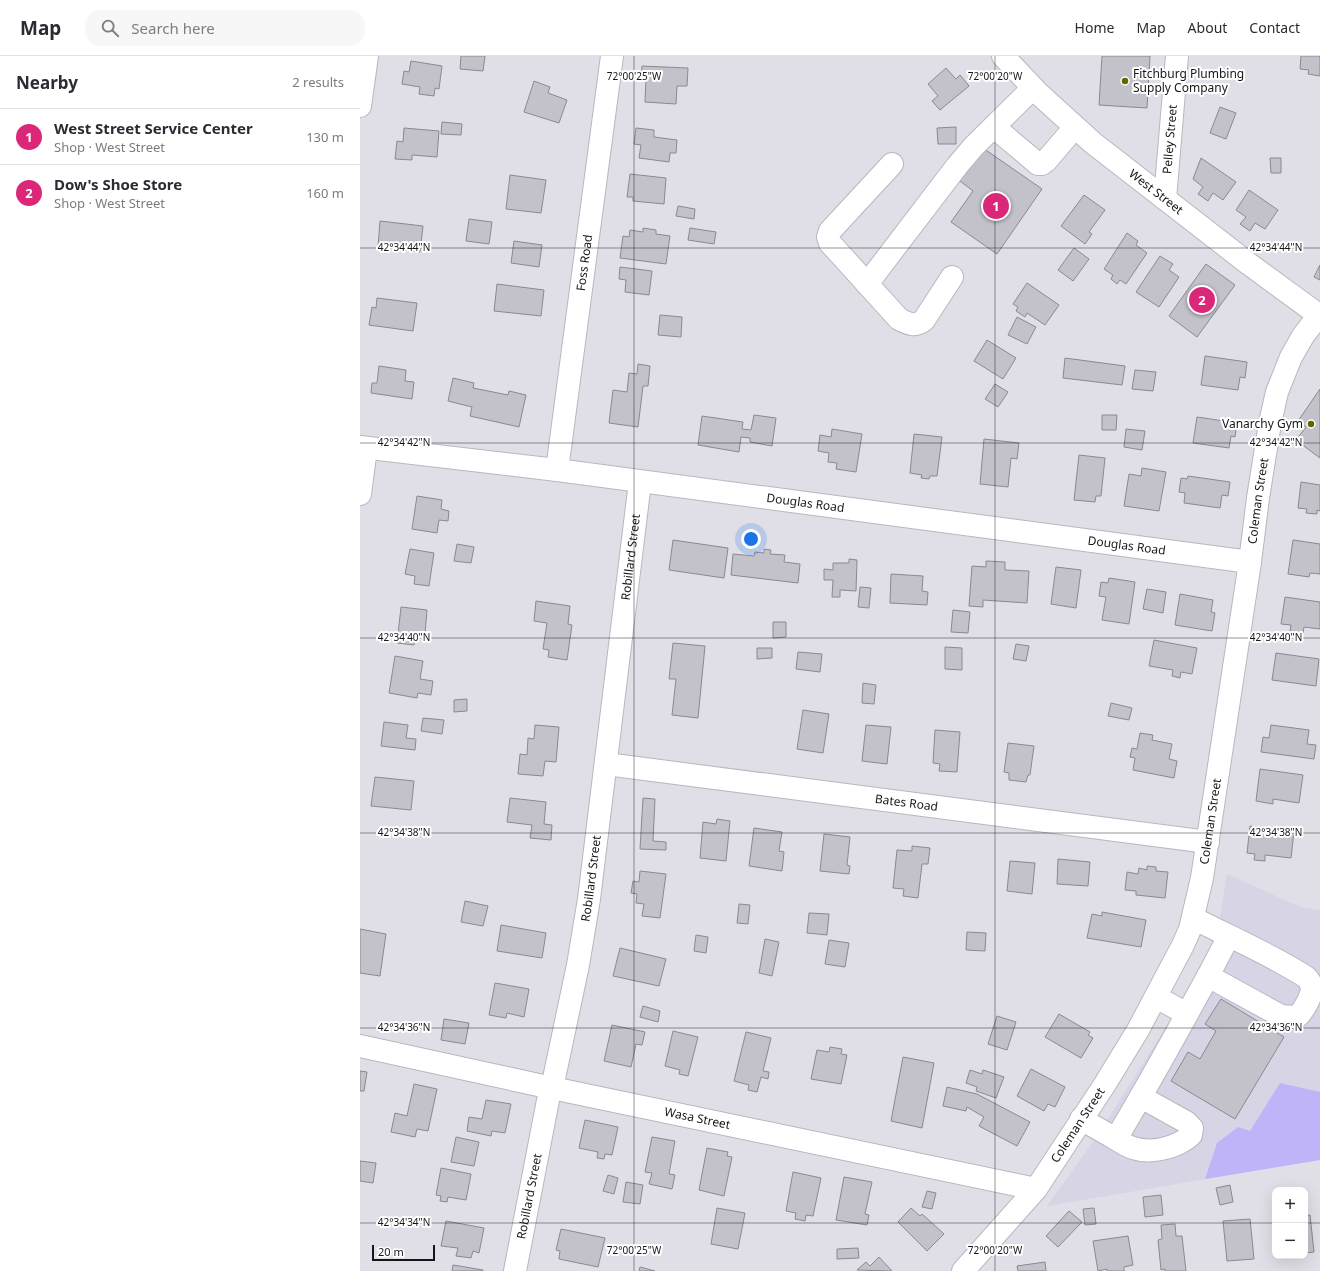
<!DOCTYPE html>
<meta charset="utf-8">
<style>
body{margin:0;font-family:"Noto Sans",sans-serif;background:#f7f7f7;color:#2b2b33}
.controls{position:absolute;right:12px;bottom:12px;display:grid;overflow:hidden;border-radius:8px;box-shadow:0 4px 16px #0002}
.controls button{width:36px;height:36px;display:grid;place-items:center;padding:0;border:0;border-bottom:1px solid #e1e1e2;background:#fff;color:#2b2b33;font:20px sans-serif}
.scale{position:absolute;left:12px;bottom:10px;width:63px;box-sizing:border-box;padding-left:4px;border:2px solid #161518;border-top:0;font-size:11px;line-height:14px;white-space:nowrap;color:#161518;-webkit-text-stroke:3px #fff;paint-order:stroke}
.you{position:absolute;left:391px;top:483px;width:14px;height:14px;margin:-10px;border:3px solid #fff;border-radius:50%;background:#1a73e8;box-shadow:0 0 0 6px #1a73e833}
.badge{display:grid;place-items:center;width:26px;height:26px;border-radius:50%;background:#db2777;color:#fff;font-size:13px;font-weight:700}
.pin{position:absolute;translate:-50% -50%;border:2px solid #fff;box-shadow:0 1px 4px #0006}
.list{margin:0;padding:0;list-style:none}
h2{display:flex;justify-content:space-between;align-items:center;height:52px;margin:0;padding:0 16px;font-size:17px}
h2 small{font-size:13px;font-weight:400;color:#7c7c81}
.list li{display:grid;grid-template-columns:26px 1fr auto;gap:12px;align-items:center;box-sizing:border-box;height:56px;padding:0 16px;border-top:1px solid #e1e1e2}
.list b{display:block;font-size:15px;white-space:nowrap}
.list p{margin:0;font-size:13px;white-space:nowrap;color:#7c7c81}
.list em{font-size:13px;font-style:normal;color:#7c7c81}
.icon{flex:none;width:22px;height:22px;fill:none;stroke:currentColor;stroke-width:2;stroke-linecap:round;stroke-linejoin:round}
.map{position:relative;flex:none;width:960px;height:1215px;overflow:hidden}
header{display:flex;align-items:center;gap:24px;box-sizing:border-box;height:56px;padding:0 20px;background:#fff;border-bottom:1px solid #e1e1e2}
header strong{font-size:19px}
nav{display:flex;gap:22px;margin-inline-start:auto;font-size:14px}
.search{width:280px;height:36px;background:#f7f7f7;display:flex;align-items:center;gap:10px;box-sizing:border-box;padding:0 14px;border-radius:16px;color:#7c7c81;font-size:15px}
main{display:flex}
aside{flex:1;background:#fff}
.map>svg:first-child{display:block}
.built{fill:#d6d4e5}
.green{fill:#bfb4f8}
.building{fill:#c3c2cb;stroke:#8a8992}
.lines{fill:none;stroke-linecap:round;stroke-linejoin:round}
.minor-casing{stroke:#b8b7c0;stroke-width:24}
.major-casing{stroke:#b8b7c0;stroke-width:24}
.minor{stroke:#fff;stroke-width:22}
.major{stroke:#fff;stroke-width:22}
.ticks{fill:none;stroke:#161518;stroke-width:1;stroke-opacity:0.45}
.poi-dot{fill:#626500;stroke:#fff;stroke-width:1.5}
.labels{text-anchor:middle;stroke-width:4;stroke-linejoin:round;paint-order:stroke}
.poi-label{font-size:12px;fill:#161518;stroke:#fff;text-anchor:start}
.street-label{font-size:12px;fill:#161518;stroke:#fff}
.ticks-label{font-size:10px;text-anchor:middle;fill:#161518;stroke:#fff;stroke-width:4;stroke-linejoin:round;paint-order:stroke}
</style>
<header>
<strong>Map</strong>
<div class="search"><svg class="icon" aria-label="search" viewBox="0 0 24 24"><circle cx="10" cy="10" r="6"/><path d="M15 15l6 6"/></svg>Search here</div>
<nav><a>Home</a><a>Map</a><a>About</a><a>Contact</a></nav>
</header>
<main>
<aside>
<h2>Nearby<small>2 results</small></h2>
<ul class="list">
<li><span class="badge">1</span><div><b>West Street Service Center</b><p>Shop · West Street</p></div><em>130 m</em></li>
<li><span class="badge">2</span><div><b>Dow's Shoe Store</b><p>Shop · West Street</p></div><em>160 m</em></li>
</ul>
</aside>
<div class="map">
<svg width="960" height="1215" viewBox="0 0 960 1215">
<rect width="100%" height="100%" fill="#e0dfe8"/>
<path class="built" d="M867,818L940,851L960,854V1104L687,1150L733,1086L801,979L857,882Z"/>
<path class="green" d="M920,1027L960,1036V1104L845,1123L857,1087L878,1071L890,1075Z"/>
<path class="building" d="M101,0H125L123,15L100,13Z
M742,0H790L787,52L739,49Z
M941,0H960V20L948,18L949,14L940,13Z
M51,5L82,10L79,33L75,32L74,40L59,38L60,31L42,28L44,15L49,16Z
M282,10L328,12L327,30H317L316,48L285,46L286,22H281Z
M586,12L596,23L600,19L609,30L580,54L572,45L578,40L568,28Z
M174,25L190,31L188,37L207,44L199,67L164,56Z
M860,51L876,57L866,83L850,77Z
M82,66L102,68L101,79L81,78Z
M596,71V88H578L577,72Z
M44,72L79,75L77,101L52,99V104L35,103L37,85L43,86Z
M276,72L294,74V81L317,84L316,97H310L309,106L279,102L281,89L274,88Z
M623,92L682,133L637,198L591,166L613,135L600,125Z
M841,102L876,126L863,144L853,137L848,145L838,138L843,131L833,123Z
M910,102H921V117H911Z
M270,118L306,122L304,148L273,145V141H267Z
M150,119L186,124L181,157L146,153Z
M889,134L918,154L905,173L895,167L890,175L880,168L886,161L876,154Z
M724,139L745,154L729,176L732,178L725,188L701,170Z
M318,150L335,153L334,163L316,160Z
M109,163L132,166L129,188L106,185Z
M20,165L63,170L60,196L18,191Z
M283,172L296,174V178L310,180L306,208L260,202L263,180L269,181L270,174L283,176Z
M330,172L356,176L354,188L328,184Z
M767,177L778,185L776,189L787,197L766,228L760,224L757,228L751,223L753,219L744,213Z
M154,185L182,189L179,211L151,207Z
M714,192L729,203L713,225L698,214Z
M800,200L813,208L809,214L819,221L799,251L776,236Z
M846,208L875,229L837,281L809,260Z
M960,209V224L954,221Z
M260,211L292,215L289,239L265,236L266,224L259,223Z
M667,227L699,249L685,269L667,257L665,261L656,255L658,251L653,248Z
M137,228L184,234L181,260L134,255Z
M17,242L57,247L53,275L9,269L12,251L16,252Z
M300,259L322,261L321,281L298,279Z
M657,261L676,271L667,288L648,279Z
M627,284L656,302L643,323L614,305Z
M845,300L887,306L885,322L880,321L878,334L841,329Z
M705,302L765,310L762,329L703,322Z
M278,308L290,310L288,330H283L278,371L249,367L253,334L267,336L269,317L277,318Z
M19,310L46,314L45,325L54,326L52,343L11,337L12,327H17Z
M775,314L796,316L793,335L772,333Z
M93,322L114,327L113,332L148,339L149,335L166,339L159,371L110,360L112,351L88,345Z
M635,328L648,336L638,351L625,343Z
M960,333V402L936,384L946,371L938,365Z
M394,359L416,362L412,390L390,386V382L381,381L379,396L338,389L342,360L383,366L382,373L391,374Z
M742,359H757L756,374H742Z
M837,361L877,367L875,381L871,380L869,392L833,387Z
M472,373L502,378L496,416L476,413L477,407L468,406L469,397L458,395L460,379L471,381Z
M766,373L785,375L782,394L764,391Z
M554,378L582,381L577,420H570L569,423L561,422L562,419L550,417Z
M624,383L659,387L657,403L651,402L648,431L620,428Z
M719,399L745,402L741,440H736L735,446L714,444Z
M782,412L806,416L799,455L764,450L769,418L781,420Z
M828,420L870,426L868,440L862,439L860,452L824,447L825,437L819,436L821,422L827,423Z
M941,426L960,429V455L957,454V458L946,457L947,453L938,452Z
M57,440L82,444L81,453L89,455L88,465L79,464L77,477L52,473Z
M313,484L368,492L364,522L309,514Z
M933,484L960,488V518L950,517L949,521L928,518Z
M97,488L114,491L111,507L94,505Z
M50,493L74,497L69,530L54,528L55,520L45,518Z
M404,493L411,494L410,498L425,499L424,506L440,508L438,527L371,519L373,498L394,500L395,496L404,497Z
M489,503L497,504L496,535L480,534V541H472L473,524H464V513L473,514V507H489Z
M626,505L645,506V514L669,515L667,547L623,544V551L609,550L612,510L626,511Z
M696,511L721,514L716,552L691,548Z
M531,518L563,520L562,535L568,536L567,549L530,547Z
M749,522L775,526L769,568L742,564L746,541L739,540L741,526L748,527Z
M500,531L511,532L509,552L498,551Z
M787,533L806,536L803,557L783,553Z
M820,538L853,544L851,556L855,557L852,575L815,569Z
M925,541L960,546V573L944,571L943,577L930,575L931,569L921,568Z
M176,545L210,550L208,568L212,569L207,604L188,601L189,594L183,593L187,567L174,565Z
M41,551L67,554L65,578L55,577L54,589L37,587Z
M593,554L610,556L608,577L591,576Z
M413,566H426V581L413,582Z
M794,584L837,592L832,618L821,616L820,622L812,620L813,614L789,610Z
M313,587L345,590L338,662L312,659L316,623H309Z
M656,588L669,590L666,605L653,603Z
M585,591L602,592V614L585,613Z
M397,592H412V602L397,603Z
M438,596L462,598L460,616L436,613Z
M916,597L959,603L956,630L912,624Z
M35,600L63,605L60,623L73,625L71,639L58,637L57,642L29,637Z
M503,627L516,629L514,648L502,647Z
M107,643V655L94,656V644Z
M751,647L772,652L769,664L748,660Z
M443,654L469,658L463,697L437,693Z
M63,662L84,664L82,678L61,675Z
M24,666L48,669L46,682L56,683L55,694L21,690Z
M175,669L199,671L196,706L185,705L183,720L158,718L160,698L167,699L168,682L174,683Z
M506,669L531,671L527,708L502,705Z
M911,669L949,674L947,688L956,689L954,703L901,696L903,681L909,682Z
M575,674L600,676L597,716L579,715L580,708L573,707Z
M780,677L793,679L792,684L812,688L809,703L817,705L814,722L773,714L775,702L770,701L772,692L777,693Z
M648,687L674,690L670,719H668L666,726L649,724V717L644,716Z
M900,713L943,719L939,747L913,743V748L896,745Z
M15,721L54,725L51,754L11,750Z
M150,742L186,746L184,768L192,769L191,784L170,782L172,769L147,766Z
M283,742L295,743L293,785L306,786V794L280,793Z
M357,763L370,765L366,805L340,802L343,766L356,768Z
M890,770L934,776L931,802L905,799V805L894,804L895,798L887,797Z
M394,772L422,776L419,795L424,796L422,815L389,810Z
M464,778L490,781L487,809L490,810L489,818L460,815Z
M552,790L570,792L568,808H562L558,842L543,840L544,833L533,832L537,794L552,795Z
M698,803L730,806L728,830L697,828Z
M650,805L675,807L672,838L647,835Z
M787,810L796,811V815L808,816L805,842L776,839V835L765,834L767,816L778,818L779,812L787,814Z
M280,815L306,818L300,862L282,860L284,848L276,847L277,838L271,837L273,825L279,826Z
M105,845L128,850L123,870L101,866Z
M379,848L390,849L388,868L377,867Z
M742,856L786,864L781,891L727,882L732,858L742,860Z
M449,857L469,858L467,879L447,877Z
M141,869L186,877L182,902L137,895Z
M0,873L26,878L20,920L0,917Z
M607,876L626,877L625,895L606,894Z
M336,879L348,881L346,897L334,895Z
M405,883L419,886L412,920L399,917Z
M469,884L489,887L485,911L465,908Z
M260,892L306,903L299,930L253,920Z
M135,927L169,933L164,961L147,957L146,962L129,959Z
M861,943L924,981L875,1063L811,1025L828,996L840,1003L856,975L845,968Z
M283,950L300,955L298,966L280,961Z
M699,958L730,976L728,979L733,982L721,1002L685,981Z
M637,960L656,966L647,994L628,988Z
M84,963L109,967L105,988L81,984Z
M252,969L285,976L282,989L276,988L271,1011L244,1005Z
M313,975L338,981L328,1020L319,1018L320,1014L305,1010Z
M386,976L411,982L403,1015L409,1016L408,1023L401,1021L397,1036L388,1034L389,1029L374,1025Z
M470,991L482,993L481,998L487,999L481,1028L451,1023L457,994L469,996Z
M543,1001L574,1007L562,1072L531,1065Z
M671,1013L705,1031L695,1051L688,1048L684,1055L657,1040Z
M610,1014L622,1018L623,1014L644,1021L636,1042L616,1035L617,1031L606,1027Z
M0,1015L7,1016L4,1035H0Z
M54,1028L77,1033L68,1075L57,1073L55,1081L31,1076L35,1057L47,1060Z
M587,1031L617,1038L670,1066L657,1090L619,1070L624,1061L607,1051L606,1055L583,1050Z
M126,1044L151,1048L145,1077L132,1075L131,1080L107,1075L109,1061L122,1063Z
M225,1064L258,1071L252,1099L245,1098L244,1103L237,1102L238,1096L219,1092Z
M96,1081L119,1086L114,1110L91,1106Z
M292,1081L315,1085L309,1118L315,1119L312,1133L289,1128L292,1117L285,1116Z
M347,1092L368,1096L367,1100L372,1101L364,1140L339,1134Z
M0,1105L16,1107L13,1127L0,1125Z
M81,1112L111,1118L106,1144L88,1141L87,1146L80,1145L81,1140L76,1139Z
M433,1116L461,1122L453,1160L446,1159L445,1165L435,1163L436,1157L426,1155Z
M248,1119L258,1122L254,1138L243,1135Z
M484,1121L512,1126L505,1158L509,1159L507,1169L476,1164Z
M266,1126L283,1129L280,1148L263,1146Z
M870,1129L873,1146L860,1149L856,1132Z
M567,1135L576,1137L572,1153L562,1151Z
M801,1139L803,1159L785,1161L783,1141Z
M357,1152L385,1157L378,1193L351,1188Z
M551,1152L560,1160L562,1158L584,1178L567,1195L538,1166Z
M734,1152L736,1168L725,1169L723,1153Z
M709,1155L722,1166L698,1191L686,1180Z
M950,1159L954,1196L945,1197V1160Z
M890,1163L894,1203L867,1205L863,1165Z
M86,1165L124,1172L119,1197L113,1195L111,1202L96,1200L98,1192L81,1190Z
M815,1168L816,1180H822L826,1215H805V1213L801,1214L798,1184L802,1183L801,1169Z
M201,1173L245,1182L238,1211L199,1203L200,1195L196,1194Z
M768,1180L773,1209L764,1211V1215H747V1213L738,1215L733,1185Z
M498,1192L499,1202L477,1203V1193Z
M519,1201L532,1215L497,1214L506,1206L510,1210Z
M685,1206L686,1215H658L657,1210Z
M93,1209L123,1214V1215H92Z
M280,1211L295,1215H279Z"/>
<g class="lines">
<defs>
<g id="minor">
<path d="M0,50L7,0"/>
<path d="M634,71L678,108H682L686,105L715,71"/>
<path d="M532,108L470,175L468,181L470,187L539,263C548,268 556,271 564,264L592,221"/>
<path id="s1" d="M805,143L817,0"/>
<path d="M507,228L597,110L614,90L673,32"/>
<path id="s2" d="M0,391L197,414L890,506"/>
<path id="s3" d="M197,414L252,0"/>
<path d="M0,438L6,392"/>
<path id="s4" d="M246,708L848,786"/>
<path d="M833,862C870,881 910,898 946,921C949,924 952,928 952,933C951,941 944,954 938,960L934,961L921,960L848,920L869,880"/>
<path d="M796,941L827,958"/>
<path id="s5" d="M0,990L192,1032L676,1133"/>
<path d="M781,1041L826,1066L832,1072L831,1079C817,1092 791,1098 773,1092C767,1090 761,1086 756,1083C788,1029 818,975 848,920"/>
<path d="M721,1063L756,1083"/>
<path id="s6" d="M155,1215L189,1039L192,1032L218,909L229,843L280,426"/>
<path id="s7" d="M603,1215L676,1133L745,1028L778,974L823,889L830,873L842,822L890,506L898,442L910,367L917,336L931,301L943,280L959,259"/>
</g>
<g id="major">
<path id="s8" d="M643,0L679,38L733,87L889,208L960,260"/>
</g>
</defs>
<use href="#minor" class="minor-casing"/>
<use href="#major" class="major-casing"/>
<use href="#minor" class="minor"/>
<use href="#major" class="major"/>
</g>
<path class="ticks" d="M274,0V1215M635,0V1215M0,192H960M0,387H960M0,582H960M0,777H960M0,972H960M0,1167H915M945,1167H960"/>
<g class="poi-dot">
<circle cx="765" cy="25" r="4"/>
<circle cx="951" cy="368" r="4"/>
</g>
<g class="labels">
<g class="poi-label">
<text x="773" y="22">Fitchburg Plumbing<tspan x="773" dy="14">Supply Company</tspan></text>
<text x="943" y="372" text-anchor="end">Vanarchy Gym</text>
</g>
<g class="street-label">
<text dy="4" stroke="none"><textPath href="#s1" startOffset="60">Pelley Street</textPath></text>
<text dy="4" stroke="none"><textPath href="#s8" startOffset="205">West Street</textPath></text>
<text dy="4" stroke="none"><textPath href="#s3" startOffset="209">Foss Road</textPath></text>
<text dy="4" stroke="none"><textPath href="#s7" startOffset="846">Coleman Street</textPath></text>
<text dy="4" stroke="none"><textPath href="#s2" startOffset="449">Douglas Road</textPath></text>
<text dy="4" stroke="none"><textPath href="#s2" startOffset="773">Douglas Road</textPath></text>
<text dy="4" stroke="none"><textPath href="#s6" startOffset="724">Robillard Street</textPath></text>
<text dy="4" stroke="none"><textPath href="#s4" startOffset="303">Bates Road</textPath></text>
<text dy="4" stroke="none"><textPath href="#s7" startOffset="522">Coleman Street</textPath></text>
<text dy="4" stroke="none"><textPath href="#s6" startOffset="400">Robillard Street</textPath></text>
<text dy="4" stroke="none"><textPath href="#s5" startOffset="345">Wasa Street</textPath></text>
<text dy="4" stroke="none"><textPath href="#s7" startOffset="186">Coleman Street</textPath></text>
<text dy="4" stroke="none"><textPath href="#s6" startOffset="76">Robillard Street</textPath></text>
</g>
</g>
<g class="ticks-label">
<text x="274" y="24">72°00'25"W</text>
<text x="635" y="24">72°00'20"W</text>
<text x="44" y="195">42°34'44"N</text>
<text x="916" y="195">42°34'44"N</text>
<text x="44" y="390">42°34'42"N</text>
<text x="916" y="390">42°34'42"N</text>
<text x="44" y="585">42°34'40"N</text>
<text x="916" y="585">42°34'40"N</text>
<text x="44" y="780">42°34'38"N</text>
<text x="916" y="780">42°34'38"N</text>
<text x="44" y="975">42°34'36"N</text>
<text x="916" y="975">42°34'36"N</text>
<text x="44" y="1170">42°34'34"N</text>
<text x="274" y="1198">72°00'25"W</text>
<text x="635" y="1198">72°00'20"W</text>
</g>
</svg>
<div class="controls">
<button>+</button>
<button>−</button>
</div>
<div class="scale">20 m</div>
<div class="you"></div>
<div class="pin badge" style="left:636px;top:150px">1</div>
<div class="pin badge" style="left:842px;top:244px">2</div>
</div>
</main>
